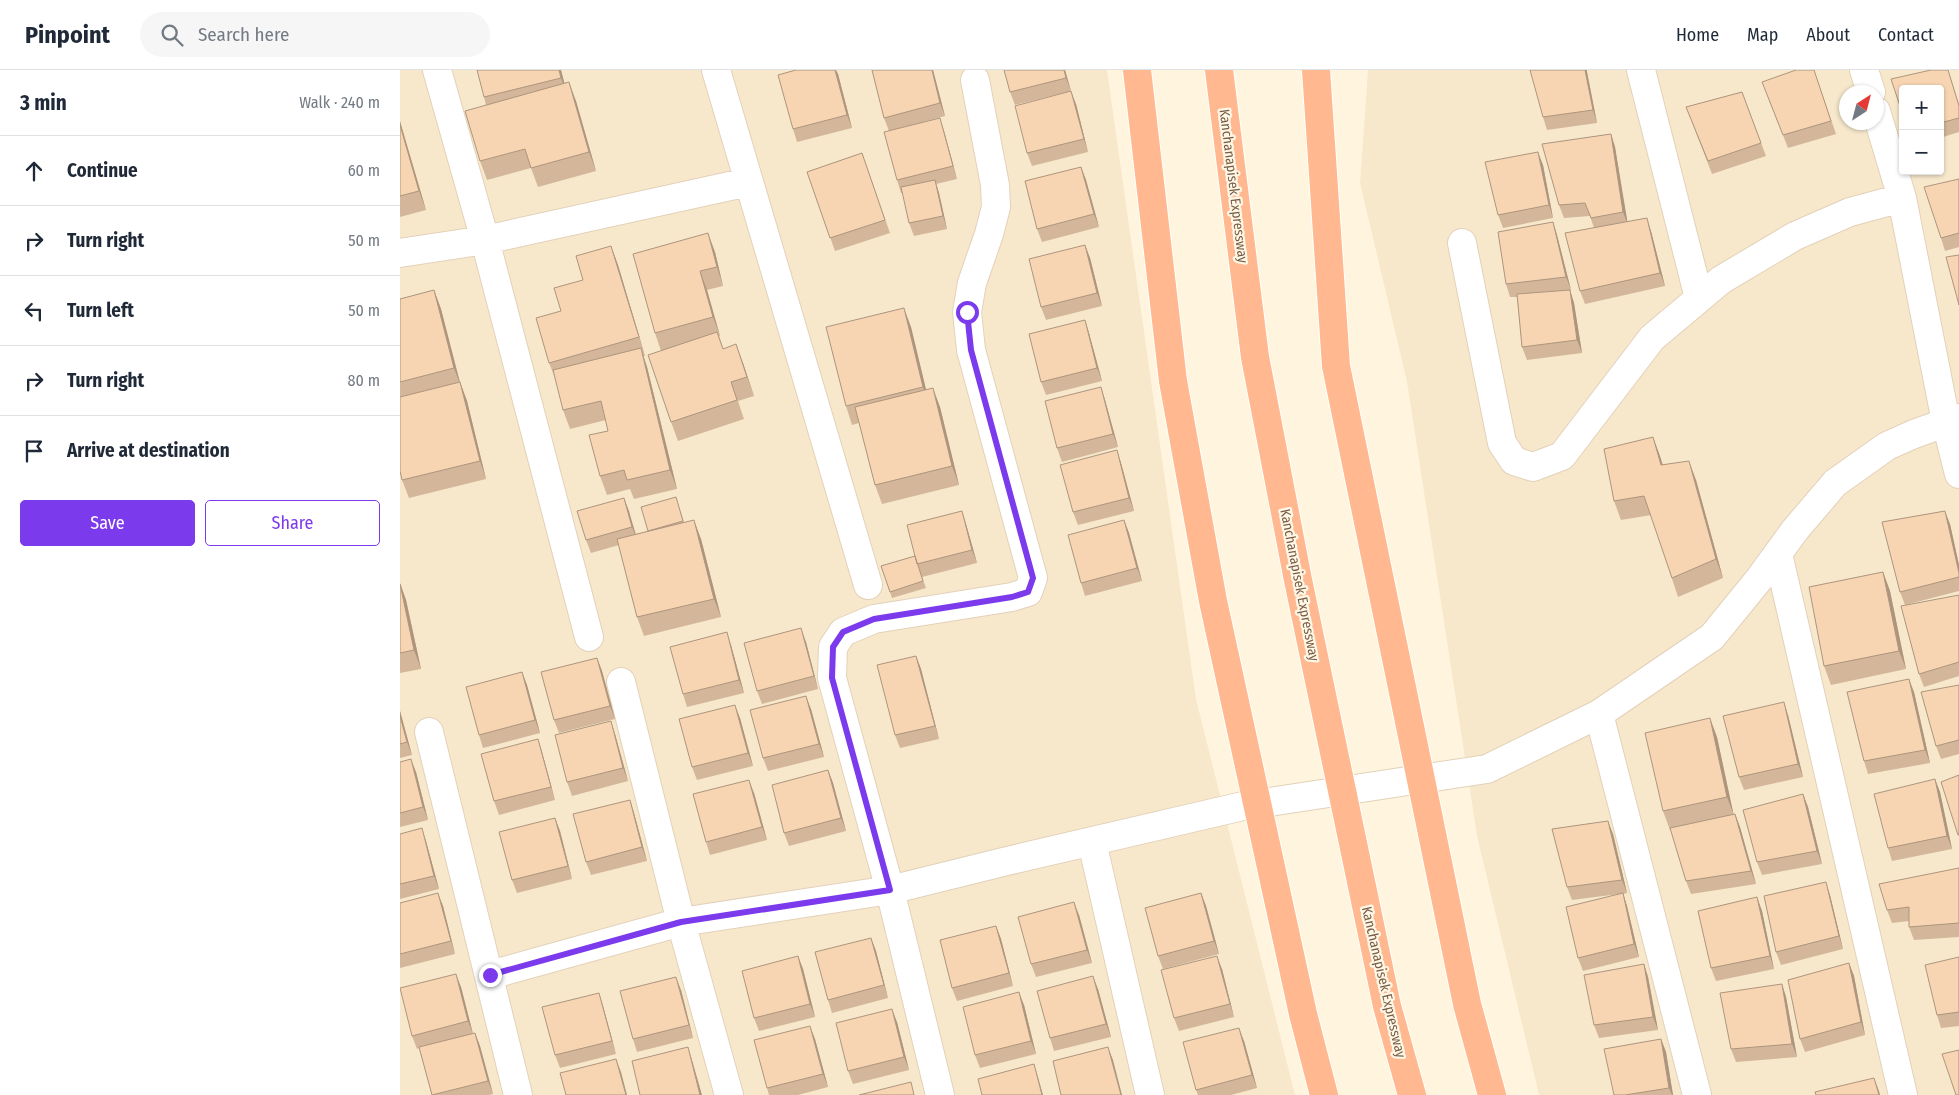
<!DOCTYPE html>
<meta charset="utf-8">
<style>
body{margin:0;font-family:"Fira Sans Condensed",sans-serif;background:#f6f6f7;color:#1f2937}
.controls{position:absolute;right:15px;top:15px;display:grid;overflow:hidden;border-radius:5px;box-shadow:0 1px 4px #0004}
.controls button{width:45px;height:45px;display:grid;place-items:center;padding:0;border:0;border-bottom:1px solid #e0e1e3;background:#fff;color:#1f2937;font:25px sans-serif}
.compass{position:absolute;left:1439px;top:15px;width:45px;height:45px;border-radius:50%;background:#fff;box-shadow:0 1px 4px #0004;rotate:36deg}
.stop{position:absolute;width:15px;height:15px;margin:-11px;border:4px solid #7c3aed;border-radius:50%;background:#fff}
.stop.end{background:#7c3aed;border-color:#fff;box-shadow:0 1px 5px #0008}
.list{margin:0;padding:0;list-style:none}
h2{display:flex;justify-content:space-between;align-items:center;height:65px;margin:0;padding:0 20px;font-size:21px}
h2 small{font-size:16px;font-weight:400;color:#747a83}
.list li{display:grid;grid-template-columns:32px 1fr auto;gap:15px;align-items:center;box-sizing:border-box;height:70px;padding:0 20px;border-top:1px solid #e0e1e3}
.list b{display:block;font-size:19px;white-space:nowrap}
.list em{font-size:16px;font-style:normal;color:#747a83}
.actions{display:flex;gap:10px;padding:15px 20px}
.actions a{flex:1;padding:11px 0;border:1px solid #7c3aed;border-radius:5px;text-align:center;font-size:18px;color:#7c3aed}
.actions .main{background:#7c3aed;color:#fff}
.icon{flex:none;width:28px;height:28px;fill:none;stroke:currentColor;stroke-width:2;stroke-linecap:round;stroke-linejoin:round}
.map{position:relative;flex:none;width:1559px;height:1025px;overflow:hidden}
header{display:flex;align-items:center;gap:30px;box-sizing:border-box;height:70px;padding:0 25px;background:#fff;border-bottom:1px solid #e0e1e3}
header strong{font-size:24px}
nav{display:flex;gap:28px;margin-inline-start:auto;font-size:18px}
.search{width:350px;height:45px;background:#f6f6f7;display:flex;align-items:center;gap:12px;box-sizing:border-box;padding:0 18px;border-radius:28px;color:#747a83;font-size:19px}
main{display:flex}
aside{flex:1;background:#fff}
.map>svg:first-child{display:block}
.residential{fill:#f7e8cc;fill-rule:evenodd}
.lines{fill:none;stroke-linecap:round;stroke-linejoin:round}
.minor-casing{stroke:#e3d1b9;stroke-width:30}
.minor{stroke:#fff;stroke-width:28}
.motorway-bridge-casing{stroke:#fff;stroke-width:30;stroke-linecap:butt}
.motorway-bridge{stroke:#ffb88f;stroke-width:28}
.wall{fill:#d4b79a}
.shaded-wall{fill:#ad957d}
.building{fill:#f7d5b3;stroke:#ad957d}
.route{stroke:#7c3aed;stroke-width:6}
.labels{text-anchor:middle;stroke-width:4.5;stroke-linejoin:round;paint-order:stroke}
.street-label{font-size:14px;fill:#775b44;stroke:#fff8e7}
</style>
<header>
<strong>Pinpoint</strong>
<div class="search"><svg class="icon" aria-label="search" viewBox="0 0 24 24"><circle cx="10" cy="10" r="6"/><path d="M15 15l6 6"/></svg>Search here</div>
<nav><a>Home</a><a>Map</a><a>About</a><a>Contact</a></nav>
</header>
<main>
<aside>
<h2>3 min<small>Walk · 240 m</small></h2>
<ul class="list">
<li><svg class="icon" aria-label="ahead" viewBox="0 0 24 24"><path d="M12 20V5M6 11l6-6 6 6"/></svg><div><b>Continue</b></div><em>60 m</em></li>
<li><svg class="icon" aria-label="right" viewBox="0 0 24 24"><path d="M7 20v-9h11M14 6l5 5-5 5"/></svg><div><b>Turn right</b></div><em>50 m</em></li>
<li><svg class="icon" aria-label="left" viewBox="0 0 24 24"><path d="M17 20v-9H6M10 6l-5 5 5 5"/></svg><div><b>Turn left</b></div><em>50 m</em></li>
<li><svg class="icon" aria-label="right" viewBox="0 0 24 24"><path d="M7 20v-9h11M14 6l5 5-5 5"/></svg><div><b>Turn right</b></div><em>80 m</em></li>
<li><svg class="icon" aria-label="arrive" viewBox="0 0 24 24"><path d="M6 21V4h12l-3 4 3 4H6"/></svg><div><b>Arrive at destination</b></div></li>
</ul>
<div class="actions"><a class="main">Save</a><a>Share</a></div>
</aside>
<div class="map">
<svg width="1559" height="1025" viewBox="0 0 1559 1025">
<rect width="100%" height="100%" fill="#fff5de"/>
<path class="residential" d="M0,0H707L796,629L895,1025H0Z
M968,0H1559V1025H1139L1077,766L1007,312L960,113ZM1503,19H1540V101H1503ZM1446,22H1476V52H1446Z"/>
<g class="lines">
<defs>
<path id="minor" d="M37,0L85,170L189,567
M316,0L468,515
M1241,0L1299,228
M1464,0L1471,22
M1476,41L1502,128L1546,352L1559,404
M1062,173L1102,373L1114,391L1133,397L1162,386L1252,268L1321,210L1395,166L1450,142L1502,128
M0,183L85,170L348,112
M1378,484L1503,1025
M221,612L281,852L329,1025
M1199,644L1297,1025
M29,662L118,1025
M692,772L750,1025
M90,905L281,852L490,820L603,792L843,736L1087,699L1199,644L1312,567L1360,508L1395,460L1435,413L1487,376L1514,364L1559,348
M540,1025L490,820L432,608L433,577L443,562L474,549L612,527L628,522L633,508L571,280L567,242L572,213L589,164L596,137L595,115L575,10"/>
</defs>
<use href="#minor" class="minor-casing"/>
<use href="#minor" class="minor"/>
<defs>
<path id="motorway-bridge" d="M737,0L773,311L813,531L903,944L924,1025
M819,0L855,287L898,510L987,936L1012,1025
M916,0L936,296L1067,934L1092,1025"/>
</defs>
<use href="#motorway-bridge" class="motorway-bridge-casing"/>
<use href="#motorway-bridge" class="motorway-bridge"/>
</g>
<path class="wall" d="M161,0L164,13L176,31L196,101L138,117L131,98L87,110L80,91L86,35L84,27Z
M472,0H533L545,46L489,61L484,48Z
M604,0H665L671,21L615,35L610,22Z
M1414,0L1436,64L1388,78L1362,12Z
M1548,0L1559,34V62L1540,68V19Z
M1187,2L1197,53L1147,60L1143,47Z
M438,4L452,58L397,72L393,59Z
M1342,22L1366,86L1312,104L1286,37Z
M676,34L688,82L632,96L627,83Z
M0,51L26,140L0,147Z
M544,61L557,109L536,114L539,123L547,159L514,166L509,153L503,123H501L497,110Z
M1211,64L1215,77L1227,152L1251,161L1265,216L1185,234L1180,221L1194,158L1190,146L1164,148L1159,135Z
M462,83L490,163L435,181L407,102Z
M1143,95L1153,148L1103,158L1098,145Z
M681,97L686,110L699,157L642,172L637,159Z
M1559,109V177L1545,181L1541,168Z
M1153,152L1157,165L1171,220H1170L1174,233L1182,283L1127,290L1122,277L1117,227H1110L1106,214Z
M685,175L690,188L702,236L646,250L641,237Z
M211,176L218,195L245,286H243L247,297L277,419L234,429L230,419L207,425L200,406L208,361L206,350L170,359L163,340L156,310L149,293L161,241L183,210Z
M315,182L323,216L307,220L320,266H319L323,278L343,293L354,326L338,331L344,349L278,371L271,352L261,281L255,263Z
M34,220L41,239L60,312L67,331L86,409L9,428L2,410L0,401V229Z
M685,250L689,263L702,311L646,325L641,312Z
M511,257L526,320L540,337L559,415L482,434L475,415L459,353L452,355L446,336Z
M701,317L705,330L718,377L662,392L657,378Z
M1253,367L1263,395L1296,410L1323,508L1278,527L1251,445L1221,450L1214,431Z
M717,380L721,393L734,441L678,455L673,442Z
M276,427L284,452L301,469L321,547L244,566L237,547L219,475L191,483L186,470L224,428L236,464L248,461Z
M562,441L566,454L577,493L522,507L526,518L492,528L481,496L515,486Z
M724,450L729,463L742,511L685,526L681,513Z
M1550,454L1559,495V521L1505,535L1500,522Z
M1483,502L1490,521L1506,599L1431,615L1424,596Z
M0,513L6,530L21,599L0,603Z
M1559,525V606L1524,617L1519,604Z
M406,572L418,619L362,634L357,621Z
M331,575L344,623L287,637L283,624Z
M516,586L521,599L539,669L500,678L495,665Z
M197,588L202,601L215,649L159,663L154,650Z
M122,602L127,615L140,663L83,678L79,665Z
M1559,615V684L1541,689L1536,676Z
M1514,622L1530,693L1468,704L1464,691Z
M411,639L424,687L368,701L363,688Z
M0,641L12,685L0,688Z
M1388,645L1403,707L1344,720L1339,707Z
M340,648L353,696L297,710L292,697Z
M215,664L228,711L172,726L167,712Z
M1317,667L1333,744H1335L1340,757L1356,814L1291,824L1286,811L1271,760H1270L1263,741Z
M138,669L142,682L155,730L99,745L94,731Z
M0,692L16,702L28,750L0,757Z
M428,700L433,713L446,761L389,776L384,763Z
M1535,709L1540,722L1552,779L1492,791L1488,778Z
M354,723L367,770L310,785L306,772Z
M1403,724L1408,737L1422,794L1362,805L1357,792Z
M230,730L234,743L247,791L191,805L186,792Z
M155,748L160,761L172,809L117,823L112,810Z
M0,764L26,771L39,819L0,829Z
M1213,764L1227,823L1223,824L1227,836L1239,887L1183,901L1178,888L1219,824L1172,830L1167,817Z
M1559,800V867L1514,870L1509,857V851L1492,853L1487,840Z
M801,823L806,836L819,884L763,899L758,886Z
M1430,825L1443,879L1381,895L1376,882Z
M1357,827L1362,841L1374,899L1316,911L1311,898Z
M0,833L43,836L55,884L0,898Z
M679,845L692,893L636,907L631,894Z
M596,856L601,869L613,916L557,931L552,918Z
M471,868L476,881L488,928L432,943L428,930Z
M398,886L403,899L415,947L359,961L354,948Z
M1559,887V956L1541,958L1537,945Z
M1449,893L1454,906L1465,965L1405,982L1400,969Z
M1244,894L1248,907L1258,960L1199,968L1194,955Z
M822,899L834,947L779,961L774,948Z
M1382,914L1386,927L1397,987L1336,992L1331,979Z
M61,917L73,964L75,963L80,976L93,1024L89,1025H32L19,978L17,979L12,966Z
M698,919L711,967L654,981L650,968Z
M281,920L293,968L237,982L233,969Z
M199,923L203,936L216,984L160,998L155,985Z
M624,935L636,984L580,998L575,985Z
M497,952L509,1000L453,1014L448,1001Z
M415,969L428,1017L398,1025H369L367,1018Z
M1261,969L1266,982L1273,1025H1214Z
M844,971L857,1018L831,1025H798L796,1020Z"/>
<path class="shaded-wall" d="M159,0H161L168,27L161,8Z
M435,0H436L438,4L452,58L447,45Z
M532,0H533L545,46L540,33Z
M664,0H665L671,21L666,8Z
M1185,0H1187V2L1197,53L1193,40Z
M169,12L176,31L196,101L189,82Z
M671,21L676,34L688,82L684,69Z
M540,48L544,61L557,109L553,96Z
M0,51L1,55L26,140L19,121L0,55Z
M1211,64L1215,77L1228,155L1223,142Z
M1138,82L1143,95L1153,148L1149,135Z
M681,97L686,110L699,157L694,144Z
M535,110L539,123L547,159L543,146Z
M1247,148L1251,161L1265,216L1260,203Z
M1153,152L1157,165L1171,220L1166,207Z
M308,163L315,182L323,216L317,197Z
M685,175L690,188L702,236L697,223Z
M211,176L218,195L245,286L239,267Z
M300,201L307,220L320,266L313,247Z
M34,220L41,239L61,317L54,298Z
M1170,220L1174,233L1182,283L1177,270Z
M504,238L511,257L530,336L523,317Z
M685,250L689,263L702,311L697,298Z
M336,274L343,293L354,326L347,307Z
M241,278L247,297L277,419L270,400Z
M60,312L67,331L86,409L80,391Z
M701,317L705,330L718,377L713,364Z
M533,318L540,337L559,415L552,396Z
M1253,367L1260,386L1268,414L1261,395Z
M717,380L721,393L734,441L729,428Z
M1289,391L1296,410L1323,508L1316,489Z
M224,428L229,441L237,470L232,457Z
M562,441L566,454L577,493L572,480Z
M1545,441L1550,454L1559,495V503Z
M294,450L301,469L321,547L314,529Z
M724,450L729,463L742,511L737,498Z
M1483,502L1490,521L1506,599L1499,581Z
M0,513L6,530L21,599L14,580Z
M401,558L406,572L418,619L414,606Z
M327,562L331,575L344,623L339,610Z
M516,586L521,599L539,669L535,656Z
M197,588L202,601L215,649L210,636Z
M122,602L127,615L140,663L135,650Z
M1509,609L1514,622L1530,693L1525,680Z
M406,626L411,639L424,687L419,674Z
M1384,632L1388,645L1403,707L1398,694Z
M335,635L340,648L353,696L348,683Z
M0,641L12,685L7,672L0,646Z
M1310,648L1317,667L1334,746L1327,727Z
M211,651L215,664L228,711L223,698Z
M138,669L142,682L155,730L151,717Z
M11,689L16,702L28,750L23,737Z
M428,700L433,713L446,761L441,748Z
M1535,709L1540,722L1552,779L1547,766Z
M349,710L354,723L367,770L362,757Z
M1403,724L1408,737L1422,794L1417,781Z
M230,730L234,743L247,791L242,777Z
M1335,744L1340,757L1356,814L1351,801Z
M155,748L160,761L172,809L168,796Z
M1208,751L1213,764L1227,823L1222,810Z
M22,758L26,771L39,819L34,806Z
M1426,812L1430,825L1443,879L1439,866Z
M38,823L43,836L55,884L51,871Z
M801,823L806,836L819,884L814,871Z
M1223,823L1227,836L1239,887L1234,874Z
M1357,827L1362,841L1374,899L1370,886Z
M674,832L679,845L692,893L687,880Z
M596,856L601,869L613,916L609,903Z
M471,868L476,881L488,928L484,915Z
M398,886L403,899L415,947L410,934Z
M817,886L822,899L834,947L830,934Z
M1449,893L1454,906L1465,965L1461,952Z
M1244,894L1248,907L1258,960L1253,947Z
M56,904L61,917L73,964L68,951Z
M693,906L698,919L711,967L706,954Z
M276,907L281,920L293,968L289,955Z
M1382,914L1386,927L1397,987L1392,974Z
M619,922L624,935L636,984L631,971Z
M199,923L203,936L216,984L212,971Z
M492,939L497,952L509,1000L504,987Z
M410,956L415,969L428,1017L423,1004Z
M839,958L844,971L857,1018L852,1005Z
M75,963L80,976L93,1024L88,1011Z
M1261,969L1266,982L1273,1025H1272L1269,1018Z
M288,977L292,990L302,1025H300Z
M708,977L713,990L722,1025H721Z
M216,989L221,1002L227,1025H226Z
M634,994L638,1007L643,1025H642Z
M1474,1008L1479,1021L1480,1025H1479Z"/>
<path class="building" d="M77,0H159L161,8L84,27Z
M396,0H435L447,45L393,59L378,5Z
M472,0H532L540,33L484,48Z
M604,0H664L666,8L610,22Z
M1130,0H1185L1193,40L1143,47Z
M1396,0H1414L1431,51L1383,65L1362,12Z
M1531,0H1548L1559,36V48L1540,53V19H1503V45L1491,9Z
M169,12L189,82L131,98L125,79L80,91L65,41Z
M671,21L684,69L627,83L615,36Z
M1342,22L1361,73L1308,91L1286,37Z
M540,48L553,96L497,110L484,62Z
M0,55L19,121L0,126Z
M1211,64L1223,142L1191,148L1185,133L1159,135L1142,74Z
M1138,82L1149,135L1098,145L1085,92Z
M462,83L485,150L430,168L407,102Z
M681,97L694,144L637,159L625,111Z
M1559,109V163L1541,168L1524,117Z
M535,110L543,146L509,153L501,117Z
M1247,148L1260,203L1180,221L1165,163Z
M1153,152L1166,207L1106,214L1098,162Z
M308,163L317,197L300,201L313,247L255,263L233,184Z
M685,175L697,223L641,237L629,189Z
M211,176L239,267L149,293L136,248L161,241L154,218L183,210L176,186Z
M1559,185V235L1546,187Z
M34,220L54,298L0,312V229Z
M1170,220L1177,270L1122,277L1117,224Z
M504,238L523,317L446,336L426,257Z
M685,250L697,298L641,312L629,264Z
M317,262L323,279L336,274L347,307L331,312L337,330L271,352L248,285Z
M241,278L270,400L227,410L224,400L200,406L189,365L208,361L201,331L163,340L153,300Z
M60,312L80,391L2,410L0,401V327Z
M701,317L713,364L657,378L645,331Z
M533,318L552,396L475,415L455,337Z
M1253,367L1261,395L1289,391L1316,489L1272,508L1244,426L1214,431L1204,379Z
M717,380L729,428L673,442L660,395Z
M276,427L283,451L248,461L241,437Z
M224,428L232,457L186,470L177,441Z
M562,441L572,480L517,494L507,455Z
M1545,441L1559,503V507L1500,522L1482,452Z
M294,450L314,529L237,547L217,469Z
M724,450L737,498L681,513L668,465Z
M515,486L523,511L490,522L481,496Z
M1483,502L1499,581L1424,596L1409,517Z
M0,514L14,580L0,583Z
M1559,525V592L1519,604L1501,536Z
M401,558L414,606L357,621L344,573Z
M327,562L339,610L283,624L270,577Z
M516,586L535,656L495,665L477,595Z
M197,588L210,636L154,650L141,602Z
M122,602L135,650L79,665L66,617Z
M1509,609L1525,680L1464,691L1447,622Z
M1559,615V670L1536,676L1521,622Z
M406,626L419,674L363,688L350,640Z
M1384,632L1398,694L1339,707L1323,646Z
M335,635L348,683L292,697L279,649Z
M0,646L7,672L0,674Z
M1310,648L1327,727L1263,741L1245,663Z
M211,651L223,698L167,712L155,665Z
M138,669L151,717L94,731L81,684Z
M11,689L23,737L0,743V692Z
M428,700L441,748L384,763L372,715Z
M1559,705V765H1558L1541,712Z
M1535,709L1547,766L1488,778L1474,724Z
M349,710L362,757L306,772L293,724Z
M1403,724L1417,781L1357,792L1343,740Z
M230,730L242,777L186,792L173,744Z
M1335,744L1351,801L1286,811L1270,758Z
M155,748L168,796L112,810L99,762Z
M1208,751L1222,810L1167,817L1152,759Z
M22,758L34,806L0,814V764Z
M1559,798V853L1509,857V837L1487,840L1479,814Z
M1426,812L1439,866L1376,882L1364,826Z
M38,823L51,871L0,884V833Z
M801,823L814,871L758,886L745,838Z
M1223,823L1234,874L1178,888L1166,837Z
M1357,827L1370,886L1311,898L1298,841Z
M674,832L687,880L631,894L618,847Z
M596,856L609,903L552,918L540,870Z
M471,868L484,915L428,930L415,882Z
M398,886L410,934L354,948L342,901Z
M817,886L830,934L774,948L761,900Z
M1559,887V942L1537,945L1525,895Z
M1449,893L1461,952L1400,969L1388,910Z
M1244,894L1253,947L1194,955L1184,905Z
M56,904L68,951L12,966L0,918Z
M693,906L706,954L650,968L637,921Z
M276,907L289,955L233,969L220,921Z
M1382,914L1392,974L1331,979L1320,923Z
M619,922L631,971L575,985L563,937Z
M199,923L212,971L155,985L142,937Z
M492,939L504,987L448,1001L436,953Z
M410,956L423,1004L367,1018L354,970Z
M839,958L852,1005L796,1020L783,972Z
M75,963L88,1011L32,1025L19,977Z
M1261,969L1269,1018L1225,1025H1214L1204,979Z
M288,977L300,1025H240L232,991Z
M708,977L721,1025H661L653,991Z
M1559,980V1025H1556L1542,984Z
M216,989L226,1025H166L160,1003Z
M634,994L642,1025H582L578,1009Z
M1474,1008L1479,1025H1416L1415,1022Z
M511,1012L514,1025H459Z"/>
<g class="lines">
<path class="route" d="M90,905L281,852L490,820L432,608L433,577L443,562L474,549L612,527L628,522L633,508L571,280L567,242"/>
</g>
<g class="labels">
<g class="street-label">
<text transform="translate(834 116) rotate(83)" y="5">Kanchanapisek Expressway</text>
<text transform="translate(900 515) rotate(79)" y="5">Kanchanapisek Expressway</text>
<text transform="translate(984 912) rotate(77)" y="5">Kanchanapisek Expressway</text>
</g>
</g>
</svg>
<div class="controls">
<button>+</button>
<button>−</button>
</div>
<svg class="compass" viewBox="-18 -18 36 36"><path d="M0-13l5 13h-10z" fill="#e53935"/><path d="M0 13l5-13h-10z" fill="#747a83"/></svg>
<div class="stop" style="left:567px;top:242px"></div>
<div class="stop end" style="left:90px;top:905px"></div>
</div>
</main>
